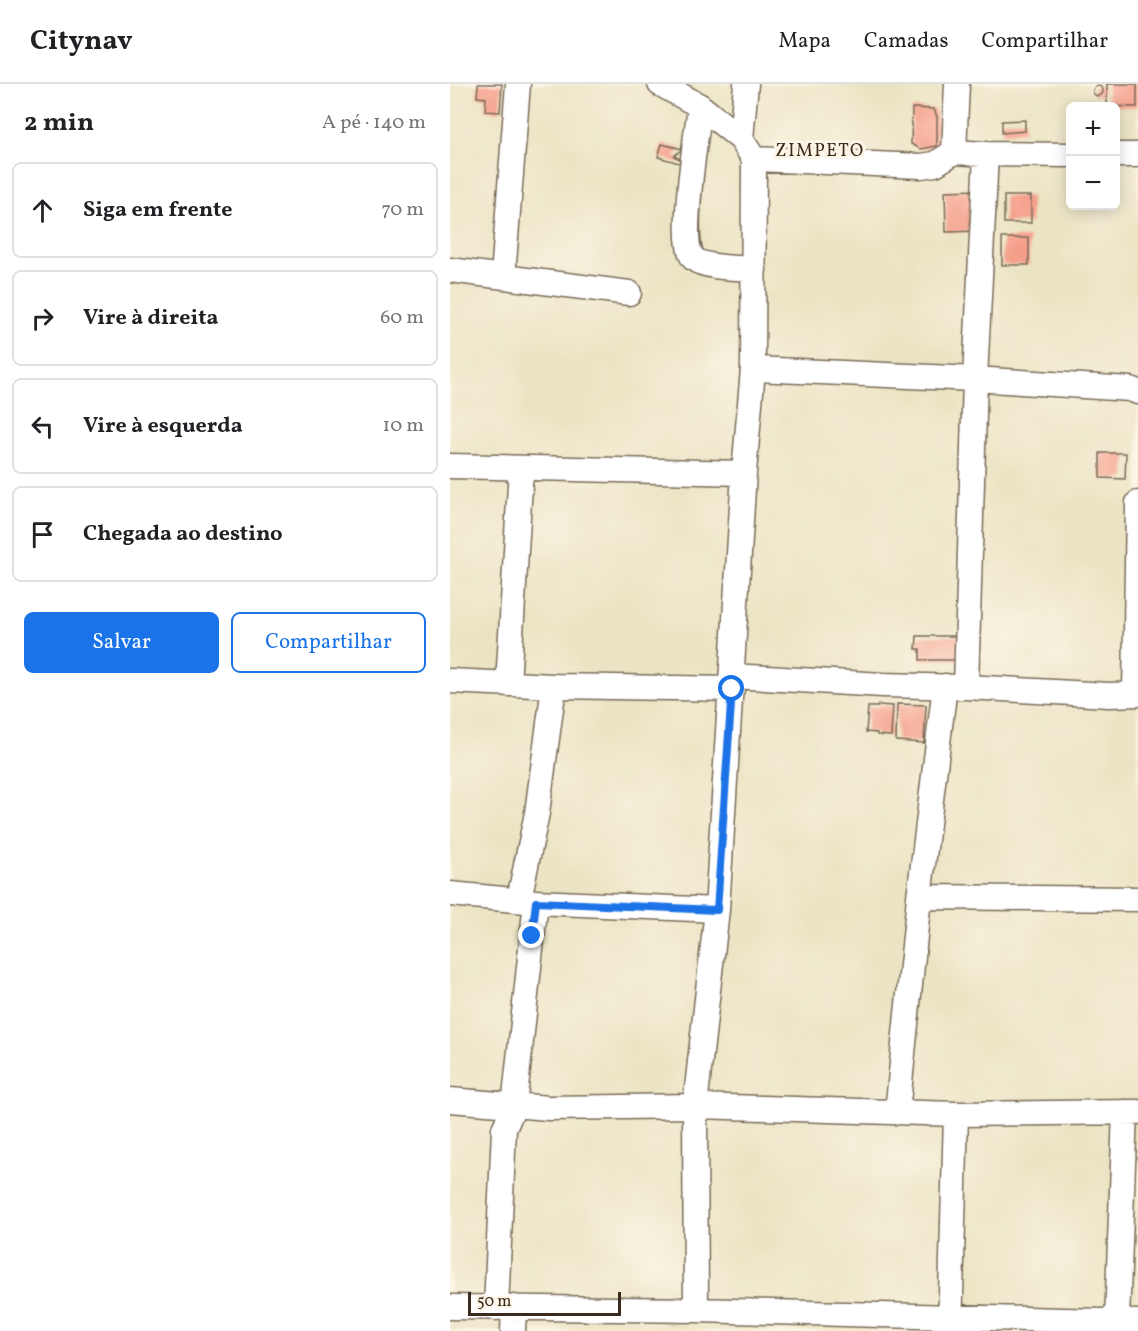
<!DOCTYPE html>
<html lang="pt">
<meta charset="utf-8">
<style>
body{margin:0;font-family:Vollkorn,serif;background:#f6f6f6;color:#202124}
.controls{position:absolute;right:18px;top:18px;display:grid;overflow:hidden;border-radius:9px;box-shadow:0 3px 15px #0003}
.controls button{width:54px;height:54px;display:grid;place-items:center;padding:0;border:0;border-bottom:2px solid #e0e0e0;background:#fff;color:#202124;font:30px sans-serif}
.scale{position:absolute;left:18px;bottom:15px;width:153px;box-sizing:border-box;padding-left:6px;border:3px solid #3b2a1e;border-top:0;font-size:16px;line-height:21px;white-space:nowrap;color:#3b2a1e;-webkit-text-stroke:4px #fcf5e5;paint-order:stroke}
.stop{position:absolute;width:18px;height:18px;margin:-14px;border:4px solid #1a73e8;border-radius:50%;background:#fff}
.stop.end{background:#1a73e8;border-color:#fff;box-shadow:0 2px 6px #0008}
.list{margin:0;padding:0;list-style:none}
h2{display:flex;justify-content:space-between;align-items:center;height:78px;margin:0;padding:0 24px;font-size:26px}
h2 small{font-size:20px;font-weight:400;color:#757577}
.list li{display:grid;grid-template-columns:39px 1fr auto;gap:18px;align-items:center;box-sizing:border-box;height:96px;margin:0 12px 12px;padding:0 12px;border:2px solid #e0e0e0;border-radius:9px}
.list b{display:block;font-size:22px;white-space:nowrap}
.list em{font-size:20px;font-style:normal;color:#757577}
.actions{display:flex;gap:12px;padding:18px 24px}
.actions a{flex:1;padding:14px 0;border:2px solid #1a73e8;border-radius:9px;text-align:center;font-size:21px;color:#1a73e8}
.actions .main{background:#1a73e8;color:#fff}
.icon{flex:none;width:33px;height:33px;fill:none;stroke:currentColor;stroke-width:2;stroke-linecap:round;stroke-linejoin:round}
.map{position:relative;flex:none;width:688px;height:1247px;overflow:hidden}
header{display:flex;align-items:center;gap:36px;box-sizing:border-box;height:84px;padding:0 30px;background:#fff;border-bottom:2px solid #e0e0e0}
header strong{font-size:28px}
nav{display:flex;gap:33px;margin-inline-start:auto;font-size:21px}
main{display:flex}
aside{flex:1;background:#fff}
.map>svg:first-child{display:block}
.building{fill:#f59e8a}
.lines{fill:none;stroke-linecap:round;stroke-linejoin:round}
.minor-casing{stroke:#796b58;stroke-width:27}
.minor{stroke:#fff;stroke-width:24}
.route{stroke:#1a73e8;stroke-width:8}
.labels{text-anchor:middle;stroke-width:6;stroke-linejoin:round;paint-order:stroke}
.neighbourhood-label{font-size:18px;letter-spacing:1.5px;fill:#3b2a1e;stroke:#fcf5e5}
</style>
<header>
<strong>Citynav</strong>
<nav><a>Mapa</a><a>Camadas</a><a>Compartilhar</a></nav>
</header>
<main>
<aside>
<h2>2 min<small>A pé · 140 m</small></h2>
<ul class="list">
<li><svg class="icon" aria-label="ahead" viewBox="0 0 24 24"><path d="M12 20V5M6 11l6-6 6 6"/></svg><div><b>Siga em frente</b></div><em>70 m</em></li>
<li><svg class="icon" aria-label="right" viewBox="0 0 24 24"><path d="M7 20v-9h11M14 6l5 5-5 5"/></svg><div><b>Vire à direita</b></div><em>60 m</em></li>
<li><svg class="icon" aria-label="left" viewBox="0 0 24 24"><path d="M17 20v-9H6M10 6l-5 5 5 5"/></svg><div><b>Vire à esquerda</b></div><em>10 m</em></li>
<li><svg class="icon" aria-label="arrive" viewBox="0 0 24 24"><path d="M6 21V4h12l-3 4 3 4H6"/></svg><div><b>Chegada ao destino</b></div></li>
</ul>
<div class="actions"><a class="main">Salvar</a><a>Compartilhar</a></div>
</aside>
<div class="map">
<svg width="688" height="1247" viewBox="0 0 688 1247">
<rect width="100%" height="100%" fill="#fcf5e5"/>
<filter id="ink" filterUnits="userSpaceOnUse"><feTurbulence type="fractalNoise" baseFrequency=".0167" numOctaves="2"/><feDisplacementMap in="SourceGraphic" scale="12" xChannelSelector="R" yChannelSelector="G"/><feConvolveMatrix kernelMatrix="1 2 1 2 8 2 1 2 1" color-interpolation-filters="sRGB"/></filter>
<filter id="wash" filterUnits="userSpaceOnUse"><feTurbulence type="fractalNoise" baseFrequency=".008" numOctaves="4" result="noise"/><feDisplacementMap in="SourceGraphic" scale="24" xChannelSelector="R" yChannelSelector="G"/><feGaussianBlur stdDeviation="1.35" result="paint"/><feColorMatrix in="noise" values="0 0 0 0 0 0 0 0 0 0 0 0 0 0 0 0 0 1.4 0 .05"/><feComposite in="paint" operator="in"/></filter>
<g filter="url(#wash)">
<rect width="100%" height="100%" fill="#ebe4c4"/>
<g id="blocks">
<path class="building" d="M28,0H52L50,28L35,27L36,14L27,13Z
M657,0H687V23L657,22Z
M643 7a5 5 0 1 1 10 0a5 5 0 1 1-10 0Z
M462,24L484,25L487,33V62L471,65L461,60Z
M575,36V47L552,49V37Z
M212,60L232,65L224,72L232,76L229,79L208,73Z
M530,106L531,147L496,148L495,107Z
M554,112H581V139H554Z
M552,154H579V181H552Z
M650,369H676L675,395L650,394Z
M467,552H509V576H470V565H466Z
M447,620L476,621L474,659L446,657Z
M428,621L443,622L441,652L427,651V649L416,648L418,623H428Z"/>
</g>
</g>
<g filter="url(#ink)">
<use href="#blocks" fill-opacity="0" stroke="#796b58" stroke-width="1.5"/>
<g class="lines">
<defs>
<path id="minor" d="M210,0L250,22L291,55L304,75L471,82L485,80L504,68
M507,0L504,68L536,70L525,295L516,603
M250,22C247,47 228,160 244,175C255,184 289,184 304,185
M291,55L296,0
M536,70L620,71
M666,71H688
M0,186L179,209
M53,192L68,0
M303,285L525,295L680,305L688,308
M0,382L294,389
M282,592L433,601L516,603L659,611L688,610
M0,597L104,602L282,605
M58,600L71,384
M685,610L688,419
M0,810L86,818L267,826
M469,813L688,815
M69,815L87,729L104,602
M0,1016L99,1024L245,1022L506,1030L688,1028
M447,1028L469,813L495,602
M0,1223L246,1226L688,1238
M46,1224L54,1045L64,1022L86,818
M246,1226L245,1022L267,826L294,389L303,285L304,75
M667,1236L675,1028
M63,1247L64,1223
M500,1247L506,1030"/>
</defs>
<use href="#minor" class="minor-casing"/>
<use href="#minor" class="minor"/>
</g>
</g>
<g class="lines" filter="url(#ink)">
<path class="route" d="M82,852L86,818L267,826L282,605"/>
</g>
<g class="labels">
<g class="neighbourhood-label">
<text x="370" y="72">ZIMPETO</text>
</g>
</g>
</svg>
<div class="controls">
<button>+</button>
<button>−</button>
</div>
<div class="scale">50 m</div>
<div class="stop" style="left:282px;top:605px"></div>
<div class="stop end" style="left:82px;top:852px"></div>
</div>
</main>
